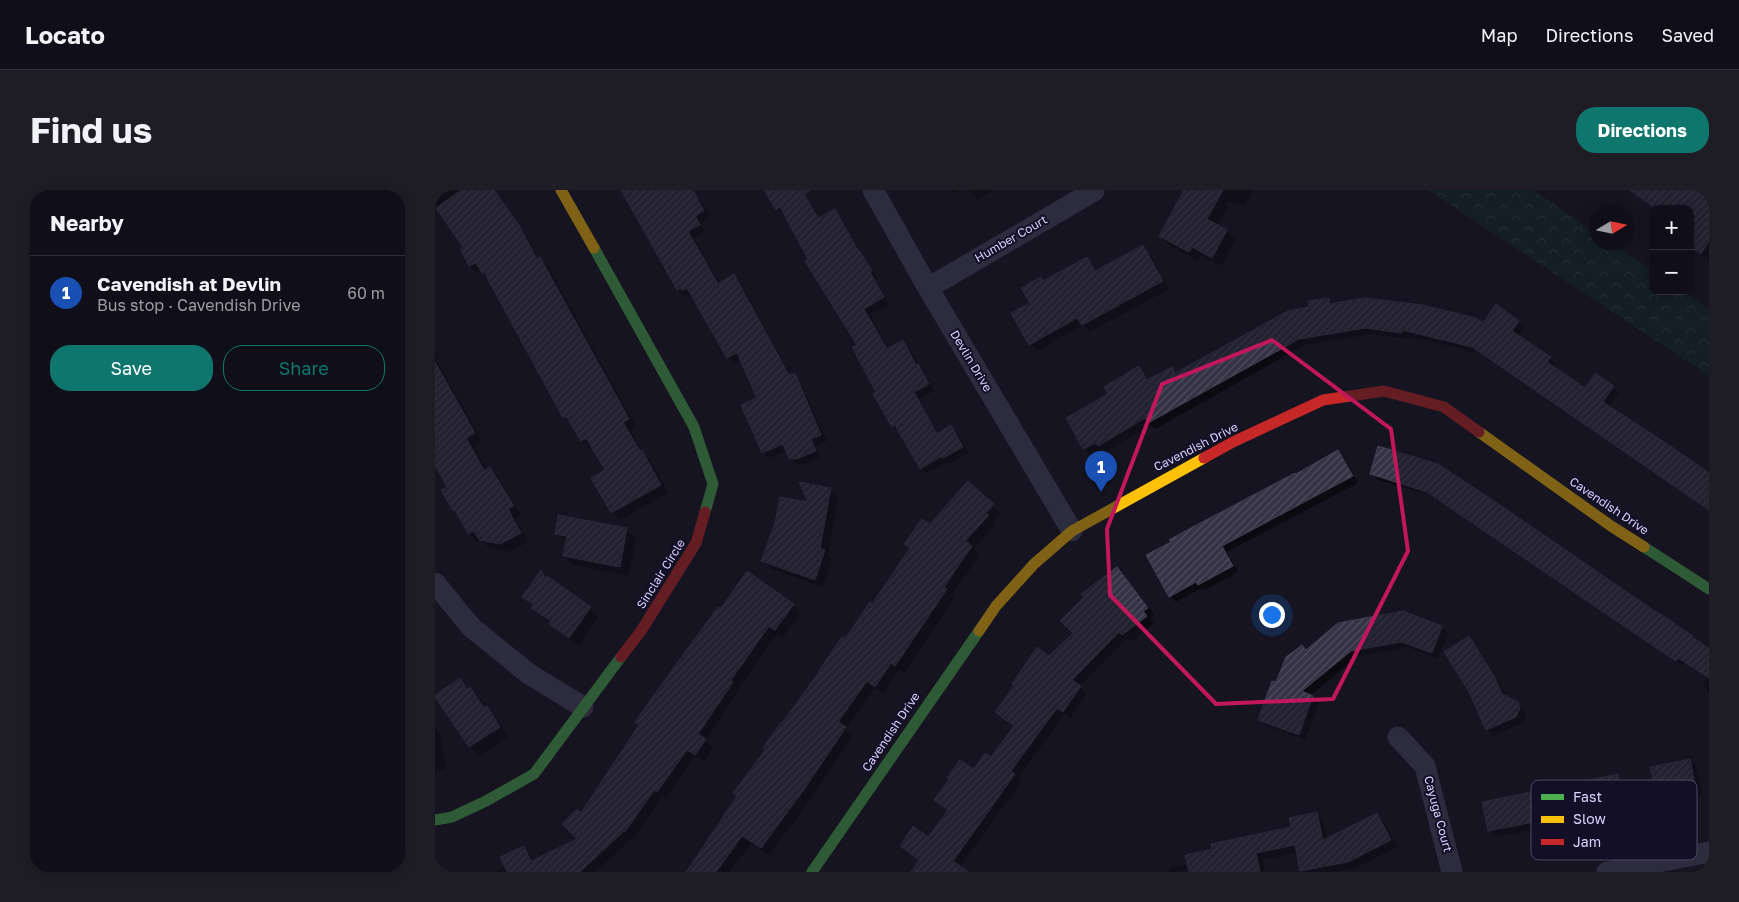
<!DOCTYPE html>
<meta charset="utf-8">
<style>
body{margin:0;font-family:"Golos Text",sans-serif;background:#1e1d26;color:#f1f3f6}
.controls{position:absolute;right:15px;top:15px;display:grid;overflow:hidden;border-radius:10px;box-shadow:0 2px 12px #0003}
.controls button{width:45px;height:45px;display:grid;place-items:center;padding:0;border:0;border-bottom:1px solid #302f38;background:#100f19;color:#f1f3f6;font:25px sans-serif}
.compass{position:absolute;left:1154px;top:15px;width:45px;height:45px;border-radius:50%;background:#100f19;box-shadow:0 2px 12px #0003;rotate:80deg}
.you{position:absolute;left:836px;top:424px;width:18px;height:18px;margin:-12px;border:4px solid #fff;border-radius:50%;background:#1a73e8;box-shadow:0 0 0 8px #1a73e833}
.badge{display:grid;place-items:center;width:32px;height:32px;border-radius:50%;background:#0f766e;color:#fff;font-size:16px;font-weight:700}
.pin{position:absolute;translate:-50% -41px;filter:drop-shadow(0 1px 2px #0008)}
.pin::after{content:'';position:absolute;top:26px;width:18px;height:15px;background:inherit;clip-path:polygon(0 0,100% 0,50% 100%)}
.list{margin:0;padding:0;list-style:none}
h2{display:flex;justify-content:space-between;align-items:center;height:65px;margin:0;padding:0 20px;font-size:21px}
h2 small{font-size:16px;font-weight:400;color:#9c9ca2}
.list li{display:grid;grid-template-columns:32px 1fr auto;gap:15px;align-items:center;box-sizing:border-box;height:75px;padding:0 20px;border-top:1px solid #302f38}
.list b{display:block;font-size:19px;white-space:nowrap}
.list p{margin:0;font-size:16px;white-space:nowrap;color:#9c9ca2}
.list em{font-size:16px;font-style:normal;color:#9c9ca2}
.actions{display:flex;gap:10px;padding:15px 20px}
.actions a{flex:1;padding:11px 0;border:1px solid #0f766e;border-radius:20px;text-align:center;font-size:18px;color:#0f766e}
.actions .main{background:#0f766e;color:#fff}
.map{position:relative;flex:none;width:1274px;height:682px;overflow:hidden;border-radius:20px}
header{display:flex;align-items:center;gap:30px;box-sizing:border-box;height:70px;padding:0 25px;background:#100f19;border-bottom:1px solid #302f38}
header strong{font-size:24px}
nav{display:flex;gap:28px;margin-inline-start:auto;font-size:18px}
.intro{display:flex;align-items:center;justify-content:space-between;box-sizing:border-box;height:120px;padding:0 30px}
h1{margin:0;font-size:35px}
.button{padding:12px 22px;border-radius:20px;background:#0f766e;color:#fff;font-size:18px;font-weight:700}
main{display:flex;gap:30px;padding:0 30px}
aside{flex:1;background:#100f19;border-radius:20px;box-shadow:0 2px 12px #0003}
.map>svg:first-child{display:block}
.forest{fill:url(#forest-crowns)}
.shadow{fill:#0007}
.building{fill:url(#building-hatch);stroke:#433f54}
.lines{fill:none;stroke-linecap:round;stroke-linejoin:round}
.street{stroke:#4a4962;stroke-width:21}
.fast{stroke:#4caf50;stroke-width:11}
.slow{stroke:#ffc107;stroke-width:11}
.jam{stroke:#c62828;stroke-width:11}
.marked{fill:none;stroke:#c2185b;stroke-width:4;stroke-linejoin:round}
.labels{text-anchor:middle;stroke-width:4;stroke-linejoin:round;paint-order:stroke}
.street-label{font-size:12px;fill:#d9d4ff;stroke:#130f26}
.key{fill:#130f26;stroke:#4e4a67;stroke-width:1}
.key-label{font-size:14px;fill:#d9d4ff}
</style>
<header>
<strong>Locato</strong>
<nav><a>Map</a><a>Directions</a><a>Saved</a></nav>
</header>
<div class="intro"><h1>Find us</h1><a class="button">Directions</a></div>
<main>
<aside>
<h2>Nearby<small></small></h2>
<ul class="list">
<li><span class="badge" style="background:#1a4fb4">1</span><div><b>Cavendish at Devlin</b><p>Bus stop · Cavendish Drive</p></div><em>60 m</em></li>
</ul>
<div class="actions"><a class="main">Save</a><a>Share</a></div>
</aside>
<div class="map">
<svg width="1274" height="682" viewBox="0 0 1274 682">
<defs>
<pattern id="forest-crowns" width="20" height="18" patternUnits="userSpaceOnUse" patternTransform="scale(1.25)"><rect width="20" height="18" fill="#132c2d"/><path d="M2 6a3 3 0 1 1 6 0M12 15a3 3 0 1 1 6 0" fill="none" stroke="#354a4c"/></pattern>
<pattern id="building-hatch" width="6" height="6" patternUnits="userSpaceOnUse" patternTransform="scale(1.25)"><rect width="6" height="6" fill="#343243"/><path d="M-1 1l2-2M0 6l6-6M5 7l2-2" fill="none" stroke="#514f5f"/></pattern>
</defs>
<rect width="100%" height="100%" fill="#161421"/>
<path class="forest" d="M993,0H1098L1161,43L1162,52L1176,53L1218,81V101H1247L1274,119V186Z"/>
<path class="shadow" d="M0,0H60L91,45L104,69L113,76L201,237L196,241L208,262L215,269L233,303L185,330L177,322L172,280L158,257L155,258L147,250L137,235L129,227L54,89L47,81L43,84L35,76L26,59L30,57L0,15Z
M187,0H244L260,6L266,12L275,27L265,33L270,42L259,48L285,94L299,86L305,92L356,186L359,185L365,191L392,251L381,256L386,267L368,275H362L355,268L352,261L334,268L328,262L323,209L306,170L299,174L293,168L257,105L254,106L252,104L249,106L243,100Z
M331,0H368L384,29L400,21L406,27L426,64L431,69L442,88L440,89L454,114L435,125L454,159L468,152L474,158L489,182L499,201L484,209L503,244L516,237L522,243L534,263L515,274L513,272L492,284L486,278L465,242L458,236L423,156L350,24L348,25L342,19Z
M514,0H524L518,4Z
M534,0H560L542,10Z
M750,0H817L815,9H812L811,15L792,12V19L782,36L791,41L801,50L786,76L766,65L763,71L734,55L725,46Z
M1199,0H1271L1274,2V70L1255,58V19H1220L1208,10Z
M707,57L715,64L734,99L655,142L648,135L602,161L595,154L596,113L606,88L610,92L652,69L662,81Z
M893,109L899,114L1048,135L1083,132L1089,138L1083,146L1115,168L1121,174L1119,178L1150,200L1178,197L1184,203L1174,217L1274,284V320L1044,163L973,146V149L937,144L870,155L720,239L716,235L671,262L668,259L655,265L649,258L675,205L704,178L714,190L737,178L742,183Z
M0,167L47,251L39,256L52,280L55,278L63,286L86,325L80,328L93,352L74,362L54,358L46,350L42,352L34,344L25,327L19,320L14,297L2,276L0,278Z
M944,258L1224,426L1225,424L1274,457V502L1267,496L1273,488L1250,473L1248,476L999,307L943,290L936,284Z
M903,262L909,268L923,293L792,362L803,382L770,400L767,398L741,412L735,406L860,285Z
M533,293L566,323L558,332L561,334L539,359L545,365L516,406L519,408L469,483L464,480L448,504L440,498L411,540L418,546L376,609L334,665L316,653L295,682H252L277,647L348,535L437,415L476,359L471,354L495,336Z
M395,300L403,308L393,365L397,369L388,397L336,379L328,371L375,314Z
M191,339L201,349L194,386L139,375L129,366L132,353L121,343Z
M682,378L720,425L714,428L719,434L695,452L692,449L645,496L652,504L635,528L630,524L583,588L586,592L525,677L530,682H477L485,671L466,656L493,648L513,621L501,610L556,569L579,537L561,522L640,443Z
M106,382L112,389L155,418L164,427L144,456L125,443L116,433L107,427L89,406Z
M358,415L365,423L348,447L343,443L303,499L304,500L271,551L278,558L268,572L260,566L230,609L227,607L198,649L197,648L161,682H58L71,677L88,657L96,665L99,671L144,650L146,624L206,536Z
M1007,437L1013,443L1003,469L973,457L922,467L875,506L884,513L870,550L830,535L824,529L842,494L871,461Z
M1034,448L1040,454L1065,493L1071,507L1082,513L1088,520L1091,525L1087,533L1058,546L1052,540Z
M25,490L44,508L51,518L61,527L73,546L44,566L35,557L1,506Z
M0,538L4,541L11,579L0,581Z
M1254,570L1261,576L1267,604L1229,612L1223,606Z
M1182,586L1189,592L1194,619L1147,629V630L1061,647L1055,641L1049,613Z
M881,623L888,630L893,650L942,624L949,631L962,657L920,678L900,682H868L862,662L827,670L830,682H735L734,678L753,674L779,660L857,638Z"/>
<path class="building" d="M26,0H59L84,35L102,69L105,67L194,229L188,232L205,261L207,260L226,295L176,323L156,288L170,280L151,248L146,251L131,226L128,228L49,82L47,83L41,73L34,76L25,59L28,57L1,18Z
M186,0H258L269,21L260,26L265,35L253,41L283,94L299,84L354,185L360,183L386,245L376,249L381,261L361,269H354L348,254L327,263L306,215L322,208L302,163L292,168L252,98L247,101L246,98L242,100Z
M329,0H375L369,4L383,28L400,19L424,62L425,61L437,81L435,82L449,107L429,119L452,159L468,150L481,175L483,174L494,194L479,202L502,244L516,235L528,257L508,268L507,266L485,279L460,235L457,237L438,204L441,202L417,157L422,155L370,71L373,69L345,17L341,20Z
M749,0H788L772,29L792,40L777,68L757,57L754,62L724,46Z
M1195,0H1274V51L1266,64L1255,57V19H1221Z
M708,55L728,91L647,135L642,128L594,155L576,123L595,113L586,98L606,87L608,91L652,67L660,81Z
M894,108L895,114L929,108L987,115L1041,128L1048,133L1061,114L1084,131L1077,141L1116,167L1112,172L1150,198L1160,183L1179,196L1168,212L1237,257L1274,283V320L1037,157L967,140V143L930,138L864,149L713,233L710,228L663,256L661,253L648,259L631,228L673,204L669,197L704,176L712,190L737,177L740,183L853,121L874,117L873,111Z
M0,172L40,243L31,248L49,280L55,277L79,316L73,319L86,343L65,354L44,350L39,341L33,344L20,320L18,321L6,300L12,297L0,275Z
M943,256L1003,274L1068,317L1224,424V423L1258,446L1257,447L1274,458V488L1243,468L1241,471L1196,441L992,302L935,284Z
M903,260L918,286L787,356L798,376L763,395L761,392L734,407L711,365L736,352L734,350L754,339L860,283L861,284Z
M533,291L559,314L551,323L554,325L530,351L537,356L509,397L512,399L460,476L456,473L440,497L432,491L403,532L411,537L368,601L326,658L307,646L281,682H251L302,606L298,603L330,560L328,558L346,532L347,533L384,482H383L407,447L410,449L435,412L437,414L475,358L469,354L487,329L495,334Z
M364,292L396,298L385,358L390,360L380,390L326,371L340,333L345,307L373,312Z
M123,325L192,338L185,377L128,366L132,346L120,344Z
M682,377L713,418L708,421L712,426L687,445L684,442L637,490L646,496L628,522L622,518L576,581L580,584L518,671L534,682H476L484,670L465,656L478,636L493,647L513,620L499,610L514,589L512,588L525,570L539,579L550,563L556,567L579,536L560,522L579,496L577,494L602,457L614,466L638,443L625,431L649,407L646,404Z
M106,380L111,390L112,386L156,417L134,448L114,434L116,431L96,418L98,414L87,407Z
M312,381L359,414L340,440L334,436L296,490L298,492L263,544L271,549L260,565L252,560L222,602L219,600L190,642L189,641L145,682H72L65,667L89,656L96,671L142,649L127,634L142,619L146,623L204,535L200,532L226,495L283,417L286,418Z
M968,421L1007,436L997,463L966,452L916,461L867,501L878,506L864,545L823,530L837,491L841,492L851,467L867,455L871,460L903,433Z
M1034,446L1059,486L1067,504L1083,512L1085,518L1081,527L1051,540L1033,500L1009,462Z
M25,488L32,499L35,497L49,518L52,516L65,537L34,557L0,507V505Z
M1255,569L1261,598L1222,606L1215,577Z
M1183,584L1189,613L1141,623V624L1053,641L1047,612Z
M882,622L888,650L942,623L956,650L913,672L865,681L860,655L821,663L825,682H754L750,665L777,659L776,654L856,637L854,628Z"/>
<g class="lines">
<path class="street" d="M438,0L493,98L637,341
M493,98L659,1
M0,393L36,437L94,484L148,517
M963,547L990,576L1017,682
M1172,682L1274,662"/>
<path class="fast" d="M159,58L259,237L278,294L270,322
M1209,357L1274,399
M0,630L17,627L51,611L99,584L186,467
M377,682L544,441"/>
<path class="slow" d="M126,0L159,58
M1044,242L1176,336L1209,357
M544,441L561,416L599,374L637,341L769,268"/>
<path class="jam" d="M769,268L798,252L888,210L949,201L1009,217L1044,242
M186,467L206,441L261,353L270,322"/>
</g>
<path d="M0 0H1274V682H0ZM837,150L956,239L973,361L898,509L781,514L675,405L672,339L727,194Z" fill="#161421" fill-opacity=".55" fill-rule="evenodd"/>
<path class="marked" d="M837,150L956,239L973,361L898,509L781,514L675,405L672,339L727,194Z"/>
<g class="labels">
<g class="street-label">
<text transform="translate(576 49) rotate(-30)" y="4">Humber Court</text>
<text transform="translate(536 171) rotate(59)" y="4">Devlin Drive</text>
<text transform="translate(761 257) rotate(-27)" y="4">Cavendish Drive</text>
<text transform="translate(1174 316) rotate(34)" y="4">Cavendish Drive</text>
<text transform="translate(226 384) rotate(-58)" y="4">Sinclair Circle</text>
<text transform="translate(456 542) rotate(-56)" y="4">Cavendish Drive</text>
<text transform="translate(1003 624) rotate(75)" y="4">Cayuga Court</text>
</g>
</g>
<rect x="1096" y="590" width="166" height="80" rx="8" class="key"/>
<rect x="1106" y="604" width="23" height="6" fill="#4caf50"/>
<rect x="1106" y="626" width="23" height="7" fill="#ffc107"/>
<rect x="1106" y="649" width="23" height="6" fill="#c62828"/>
<g class="key-label">
<text x="1138" y="612">Fast</text>
<text x="1138" y="634">Slow</text>
<text x="1138" y="657">Jam</text>
</g>
</svg>
<div class="controls">
<button>+</button>
<button>−</button>
</div>
<svg class="compass" viewBox="-18 -18 36 36"><path d="M0-13l5 13h-10z" fill="#e53935"/><path d="M0 13l5-13h-10z" fill="#9c9ca2"/></svg>
<div class="you"></div>
<div class="pin badge" style="left:666px;top:302px;background:#1a4fb4">1</div>
</div>
</main>
